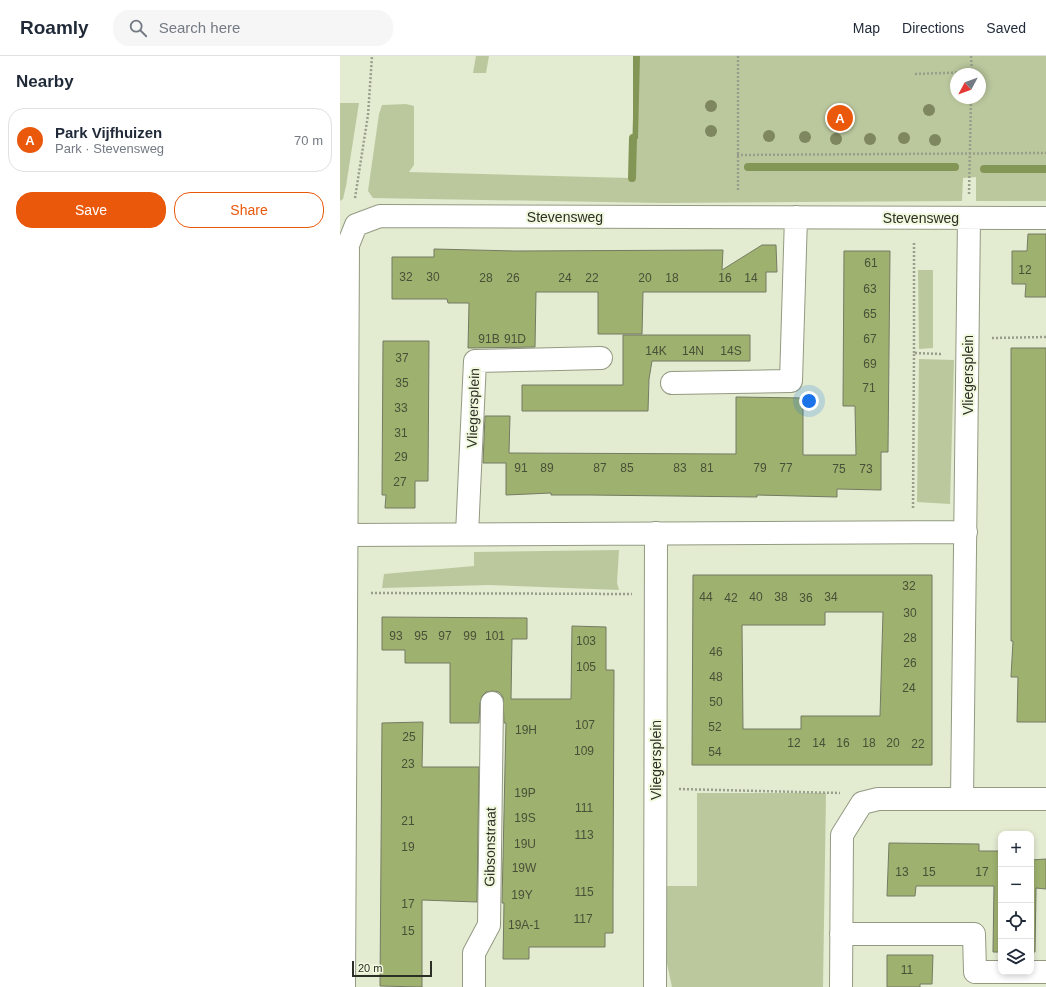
<!DOCTYPE html>
<meta charset="utf-8">
<style>
body{margin:0;font-family:Arial,sans-serif;background:#f6f6f7;color:#1f2937}
.controls{position:absolute;right:12px;bottom:12px;display:grid;overflow:hidden;border-radius:8px;box-shadow:0 2px 6px #0003}
.controls button{width:36px;height:36px;display:grid;place-items:center;padding:0;border:0;border-bottom:1px solid #e0e1e3;background:#fff;color:#1f2937;font:20px sans-serif}
.compass{position:absolute;left:610px;top:12px;width:36px;height:36px;border-radius:50%;background:#fff;box-shadow:0 2px 6px #0003;rotate:229deg}
.scale{position:absolute;left:12px;bottom:10px;width:80px;box-sizing:border-box;padding-left:4px;border:2px solid #2b2f25;border-top:0;font-size:11px;line-height:14px;white-space:nowrap;color:#2b2f25;-webkit-text-stroke:3px #f0f8de;paint-order:stroke}
.you{position:absolute;left:469px;top:345px;width:14px;height:14px;margin:-10px;border:3px solid #fff;border-radius:50%;background:#1a73e8;box-shadow:0 0 0 6px #1a73e833}
.badge{display:grid;place-items:center;width:26px;height:26px;border-radius:50%;background:#ea580c;color:#fff;font-size:13px;font-weight:700}
.pin{position:absolute;translate:-50% -50%;border:2px solid #fff;box-shadow:0 1px 4px #0006}
.list{margin:0;padding:0;list-style:none}
h2{display:flex;justify-content:space-between;align-items:center;height:52px;margin:0;padding:0 16px;font-size:17px}
h2 small{font-size:13px;font-weight:400;color:#747a83}
.list li{display:grid;grid-template-columns:26px 1fr auto;gap:12px;align-items:center;box-sizing:border-box;height:64px;margin:0 8px 8px;padding:0 8px;border:1px solid #e0e1e3;border-radius:16px}
.list b{display:block;font-size:15px;white-space:nowrap}
.list p{margin:0;font-size:13px;white-space:nowrap;color:#747a83}
.list em{font-size:13px;font-style:normal;color:#747a83}
.actions{display:flex;gap:8px;padding:12px 16px}
.actions a{flex:1;padding:9px 0;border:1px solid #ea580c;border-radius:16px;text-align:center;font-size:14px;color:#ea580c}
.actions .main{background:#ea580c;color:#fff}
.icon{flex:none;width:22px;height:22px;fill:none;stroke:currentColor;stroke-width:2;stroke-linecap:round;stroke-linejoin:round}
.map{position:relative;flex:none;width:706px;height:931px;overflow:hidden}
header{display:flex;align-items:center;gap:24px;box-sizing:border-box;height:56px;padding:0 20px;background:#fff;border-bottom:1px solid #e0e1e3}
header strong{font-size:19px}
nav{display:flex;gap:22px;margin-inline-start:auto;font-size:14px}
.search{width:280px;height:36px;background:#f6f6f7;display:flex;align-items:center;gap:10px;box-sizing:border-box;padding:0 14px;border-radius:16px;color:#747a83;font-size:15px}
main{display:flex}
aside{flex:1;background:#fff}
.map>svg:first-child{display:block}
.green{fill:#bbc89e;fill-rule:evenodd}
.water{fill:#849655}
.lines{fill:none;stroke-linecap:round;stroke-linejoin:round}
.stream{stroke:#849655;stroke-width:8}
.building{fill:#9fb16f;stroke:#747b64;fill-rule:evenodd}
.minor-casing{stroke:#939a82;stroke-width:24}
.path{stroke:#989e8b;stroke-width:2.5;stroke-dasharray:2 2;stroke-linecap:butt}
.minor{stroke:#fff;stroke-width:22}
.tree{fill:#7e875f}
.labels{text-anchor:middle;stroke-width:4;stroke-linejoin:round;paint-order:stroke}
.number-label{font-size:12px;fill:#485038}
.street-label{font-size:14px;fill:#2b2f25;stroke:#f0f8de}
</style>
<header>
<strong>Roamly</strong>
<div class="search"><svg class="icon" aria-label="search" viewBox="0 0 24 24"><circle cx="10" cy="10" r="6"/><path d="M15 15l6 6"/></svg>Search here</div>
<nav><a>Map</a><a>Directions</a><a>Saved</a></nav>
</header>
<main>
<aside>
<h2>Nearby<small></small></h2>
<ul class="list">
<li><span class="badge">A</span><div><b>Park Vijfhuizen</b><p>Park · Stevensweg</p></div><em>70 m</em></li>
</ul>
<div class="actions"><a class="main">Save</a><a>Share</a></div>
</aside>
<div class="map">
<svg width="706" height="931" viewBox="0 0 706 931">
<rect width="100%" height="100%" fill="#e3ebd1"/>
<path class="green" d="M136,0H149L146,17H133Z
M297,0H706V145H636V121L623,122L622,145L321,147L33,142L28,135L39,58L42,49L66,48L74,50V109L69,116L289,122ZM616,18H640V42H616Z
M0,47H19L6,130L3,143L0,145Z
M593,214V292L579,293L578,214Z
M579,303L614,304L610,448L577,446Z
M279,494L277,527L279,534L149,529L42,532L44,518L134,510V496Z
M357,737H486L483,931H332L326,903V830H357Z"/>
<path class="water" d="M293,0H300L298,83L293,82Z"/>
<g class="lines">
<path class="stream" d="M408,111H615
M644,113H706
M292,122L293,82"/>
</g>
<path class="building" d="M688,178H706V241H685L686,228H672V195H687Z
M422,189H436L437,216H426V236H303L302,278H258V236H196L195,291L128,292L129,247H108L107,243H52V201H94V193L175,195L383,194L382,214Z
M504,195H550L548,396H541V434L497,433V441L417,439V441L249,439H211V437L166,439V407H143L145,360H170L169,397L396,398V341L463,342V399H516L515,350H503Z
M283,279H410V305H312L309,323L308,355H182V329H283Z
M43,285H89L88,425H75V452H45L46,439H42Z
M671,292H706V666H677L678,621H671L673,585H671Z
M353,519H592V709H352ZM485,556H543L540,660H461V673H403L402,569H485Z
M42,561L187,562V583H172L171,643H231L232,570L266,571V614H274L273,841V877H265V891H189V903H163L164,847H162L166,667H164L163,641L159,636L153,635L146,636L142,640L140,647L139,667H110V607H65V594H42Z
M83,666L82,711H139L137,846L82,844V931L40,930L42,667Z
M549,787L639,788V795H661V896H653L654,830H576L575,840H547Z
M706,803V833L696,832L695,896H691V804Z
M547,899H593L592,928H580V931H547Z"/>
<g class="lines">
<defs>
<path id="minor" d="M332,327L451,325L456,161
M127,478L135,305L261,302
M6,479L626,476
M622,742L629,162
M501,878H634L635,916H706
M4,931L8,189L16,169L40,160L706,162
M134,931V897L149,869L152,647
M315,931L316,477
M501,931L502,779L522,747L538,743H706"/>
</defs>
<use href="#minor" class="minor-casing"/>
<path class="path" d="M398,0V135
M631,0L632,16
M575,18L632,16V18
M397,99L706,97
M629,138L631,42
M15,142L28,59L32,0
M652,282L706,281
M574,297V186
M573,452L574,297L602,298
M31,537L292,538
M339,733L500,737"/>
<use href="#minor" class="minor"/>
</g>
<g class="tree">
<circle cx="371" cy="50" r="6"/>
<circle cx="589" cy="54" r="6"/>
<circle cx="371" cy="75" r="6"/>
<circle cx="429" cy="80" r="6"/>
<circle cx="465" cy="81" r="6"/>
<circle cx="564" cy="82" r="6"/>
<circle cx="496" cy="83" r="6"/>
<circle cx="530" cy="83" r="6"/>
<circle cx="595" cy="84" r="6"/>
</g>
<g class="labels">
<g class="number-label">
<text x="531" y="211">61</text>
<text x="685" y="218">12</text>
<text x="66" y="225">32</text>
<text x="93" y="225">30</text>
<text x="146" y="226">28</text>
<text x="173" y="226">26</text>
<text x="225" y="226">24</text>
<text x="252" y="226">22</text>
<text x="305" y="226">20</text>
<text x="332" y="226">18</text>
<text x="385" y="226">16</text>
<text x="411" y="226">14</text>
<text x="530" y="237">63</text>
<text x="530" y="262">65</text>
<text x="149" y="287">91B</text>
<text x="175" y="287">91D</text>
<text x="530" y="287">67</text>
<text x="316" y="299">14K</text>
<text x="353" y="299">14N</text>
<text x="391" y="299">14S</text>
<text x="62" y="306">37</text>
<text x="530" y="312">69</text>
<text x="62" y="331">35</text>
<text x="529" y="336">71</text>
<text x="61" y="356">33</text>
<text x="61" y="381">31</text>
<text x="61" y="405">29</text>
<text x="181" y="416">91</text>
<text x="207" y="416">89</text>
<text x="260" y="416">87</text>
<text x="287" y="416">85</text>
<text x="340" y="416">83</text>
<text x="367" y="416">81</text>
<text x="420" y="416">79</text>
<text x="446" y="416">77</text>
<text x="499" y="417">75</text>
<text x="526" y="417">73</text>
<text x="60" y="430">27</text>
<text x="569" y="534">32</text>
<text x="366" y="545">44</text>
<text x="416" y="545">40</text>
<text x="441" y="545">38</text>
<text x="491" y="545">34</text>
<text x="391" y="546">42</text>
<text x="466" y="546">36</text>
<text x="570" y="561">30</text>
<text x="56" y="584">93</text>
<text x="81" y="584">95</text>
<text x="105" y="584">97</text>
<text x="130" y="584">99</text>
<text x="155" y="584">101</text>
<text x="570" y="586">28</text>
<text x="246" y="589">103</text>
<text x="376" y="600">46</text>
<text x="570" y="611">26</text>
<text x="246" y="615">105</text>
<text x="376" y="625">48</text>
<text x="569" y="636">24</text>
<text x="376" y="650">50</text>
<text x="245" y="673">107</text>
<text x="375" y="675">52</text>
<text x="186" y="678">19H</text>
<text x="69" y="685">25</text>
<text x="454" y="691">12</text>
<text x="479" y="691">14</text>
<text x="503" y="691">16</text>
<text x="529" y="691">18</text>
<text x="553" y="691">20</text>
<text x="578" y="692">22</text>
<text x="244" y="699">109</text>
<text x="375" y="700">54</text>
<text x="68" y="712">23</text>
<text x="185" y="741">19P</text>
<text x="244" y="756">111</text>
<text x="185" y="766">19S</text>
<text x="68" y="769">21</text>
<text x="244" y="783">113</text>
<text x="185" y="792">19U</text>
<text x="68" y="795">19</text>
<text x="184" y="816">19W</text>
<text x="562" y="820">13</text>
<text x="589" y="820">15</text>
<text x="642" y="820">17</text>
<text x="244" y="840">115</text>
<text x="182" y="843">19Y</text>
<text x="68" y="852">17</text>
<text x="243" y="867">117</text>
<text x="184" y="873">19A-1</text>
<text x="68" y="879">15</text>
<text x="567" y="918">11</text>
</g>
<g class="street-label">
<text x="225" y="166">Stevensweg</text>
<text x="581" y="167">Stevensweg</text>
<text transform="translate(628 319) rotate(-90)" y="5">Vliegersplein</text>
<text transform="translate(133 352) rotate(-88)" y="5">Vliegersplein</text>
<text transform="translate(316 704) rotate(-90)" y="5">Vliegersplein</text>
<text transform="translate(150 791) rotate(-89)" y="5">Gibsonstraat</text>
</g>
</g>
</svg>
<div class="controls">
<button>+</button>
<button>−</button>
<button><svg class="icon" aria-label="locate" viewBox="0 0 24 24"><circle cx="12" cy="12" r="6"/><path d="M12 2v4M12 18v4M2 12h4M18 12h4"/></svg></button>
<button><svg class="icon" aria-label="layers" viewBox="0 0 24 24"><path d="M12 4l9 5-9 5-9-5zM3 14l9 5 9-5"/></svg></button>
</div>
<svg class="compass" viewBox="-18 -18 36 36"><path d="M0-13l5 13h-10z" fill="#e53935"/><path d="M0 13l5-13h-10z" fill="#747a83"/></svg>
<div class="scale">20 m</div>
<div class="you"></div>
<div class="pin badge" style="left:500px;top:62px">A</div>
</div>
</main>
